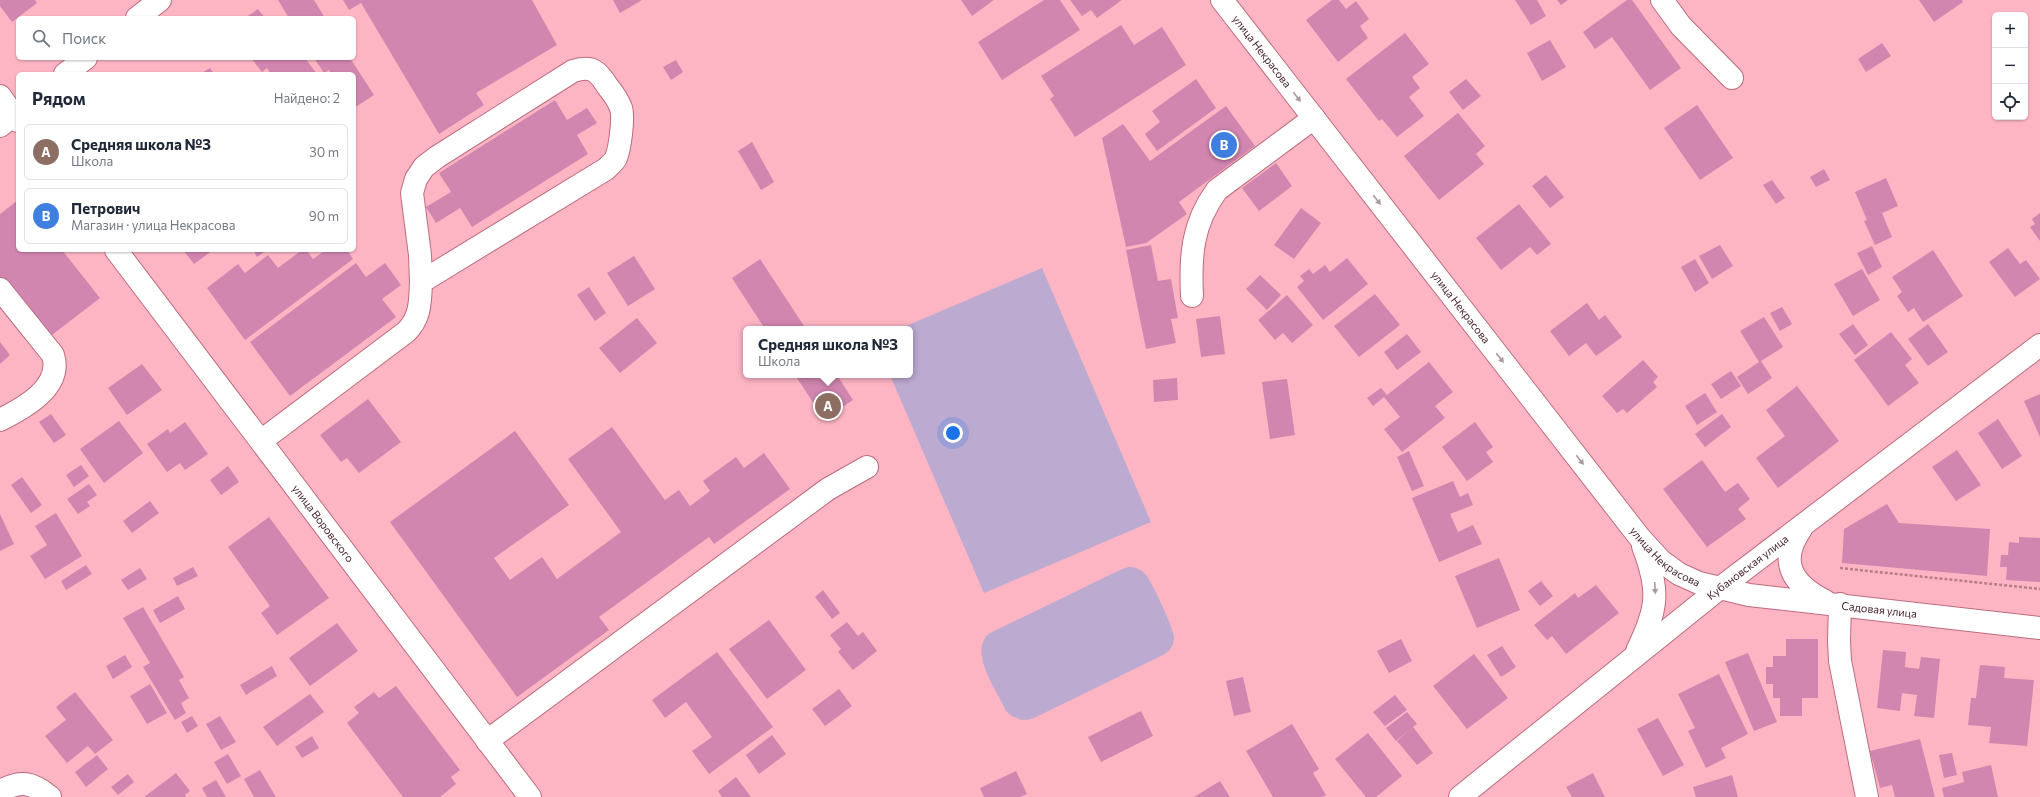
<!DOCTYPE html>
<html lang="ru">
<meta charset="utf-8">
<style>
body{margin:0;font-family:Commissioner,sans-serif;background:#f6f6f7;color:#1f2937}
.controls{position:absolute;right:12px;top:12px;display:grid;overflow:hidden;border-radius:6px;box-shadow:0 1px 3px #0004}
.controls button{width:36px;height:36px;display:grid;place-items:center;padding:0;border:0;border-bottom:1px solid #e0e1e3;background:#fff;color:#1f2937;font:20px sans-serif}
.you{position:absolute;left:953px;top:433px;width:14px;height:14px;margin:-10px;border:3px solid #fff;border-radius:50%;background:#1a73e8;box-shadow:0 0 0 6px #1a73e833}
.badge{display:grid;place-items:center;width:26px;height:26px;border-radius:50%;background:#0b8043;color:#fff;font-size:13px;font-weight:700}
.pin{position:absolute;translate:-50% -50%;border:2px solid #fff;box-shadow:0 1px 4px #0006}
.popup{position:absolute;left:743px;top:326px;width:170px;height:52px;box-sizing:border-box;display:grid;place-content:center;border-radius:6px;background:#fff;filter:drop-shadow(0 1px 3px #0005);font-size:13px;white-space:nowrap;color:#747a83}
.popup b{font-size:15px;color:#1f2937}
.popup::after{content:'';position:absolute;left:50%;top:100%;margin-left:-8px;border:8px solid transparent;border-top-color:#fff}
.list{margin:0;padding:0;list-style:none}
h2{display:flex;justify-content:space-between;align-items:center;height:52px;margin:0;padding:0 16px;font-size:17px}
h2 small{font-size:13px;font-weight:400;color:#747a83}
.list li{display:grid;grid-template-columns:26px 1fr auto;gap:12px;align-items:center;box-sizing:border-box;height:56px;margin:0 8px 8px;padding:0 8px;border:1px solid #e0e1e3;border-radius:6px}
.list b{display:block;font-size:15px;white-space:nowrap}
.list p{margin:0;font-size:13px;white-space:nowrap;color:#747a83}
.list em{font-size:13px;font-style:normal;color:#747a83}
.icon{flex:none;width:22px;height:22px;fill:none;stroke:currentColor;stroke-width:2;stroke-linecap:round;stroke-linejoin:round}
.map{position:relative;flex:none;width:2040px;height:797px;overflow:hidden}
.search{position:absolute;background:#fff;box-shadow:0 1px 3px #0004;left:16px;top:16px;width:340px;height:44px;display:flex;align-items:center;gap:10px;box-sizing:border-box;padding:0 14px;border-radius:6px;color:#747a83;font-size:15px}
.panel{position:absolute;background:#fff;box-shadow:0 1px 3px #0004;left:16px;top:72px;width:340px;height:180px;border-radius:6px}
.map>svg:first-child{display:block}
.green{fill:#bcaad1}
.building{fill:#d186af}
.lines{fill:none;stroke-linecap:round;stroke-linejoin:round}
.minor-casing{stroke:#bd6b7e;stroke-width:24}
.major-casing{stroke:#bd6b7e;stroke-width:24}
.path{stroke:#b77d89;stroke-width:2.5;stroke-dasharray:3 2;stroke-linecap:butt}
.minor{stroke:#fff;stroke-width:22}
.major{stroke:#fff;stroke-width:22}
.oneway{fill:#a99a9d}
.labels{text-anchor:middle;stroke-width:3.5;stroke-linejoin:round;paint-order:stroke}
.street-label{font-size:11px;fill:#401e26;stroke:#ffc8d3}
</style>
<div class="map">
<svg width="2040" height="797" viewBox="0 0 2040 797">
<rect width="100%" height="100%" fill="#fdb5c4"/>
<path class="green" d="M1042,268L1151,522L984,593L890,375H910V329H899Z
M1129,567C1136,567 1142,570 1146,575C1152,582 1174,629 1174,637C1174,645 1170,651 1163,655L1034,718C1024,722 1014,719 1006,711C997,691 967,650 990,633L1122,569Z"/>
<path class="building" d="M0,0H35L37,3L12,22L0,6Z
M278,0H314L325,18H289Z
M343,0H532L557,45L476,93L484,105L439,134L361,3L349,10Z
M613,0H642L620,13Z
M961,0H994L972,16Z
M1044,0H1060L1080,30L1002,80L978,42Z
M1070,0H1122L1097,18L1091,10L1082,16Z
M1332,0H1339L1346,9L1356,1L1369,19L1360,26L1368,38L1338,62L1306,20Z
M1515,0H1537L1546,16L1531,25Z
M1557,0H1568L1561,5Z
M1627,0H1632L1681,68L1650,90L1612,37L1595,49L1583,32Z
M1919,0H1962L1963,2L1934,22Z
M258,9L265,18H245Z
M1121,25L1134,45L1162,27L1186,65L1075,137L1050,99L1054,96L1041,76Z
M1405,33L1429,64L1412,77L1420,88L1409,97L1424,116L1397,137L1382,119L1379,121L1346,79Z
M1550,40L1566,67L1542,81L1527,53Z
M1882,43L1891,56L1866,72L1858,59Z
M251,58H305L317,74H271L267,68L262,72Z
M314,58H350L374,95L354,108V74H331L329,70L324,73Z
M676,60L683,72L671,80L663,67Z
M210,68L214,74H200Z
M1196,79L1216,108L1157,151L1145,134L1160,122L1152,111Z
M1466,79L1481,96L1463,110L1449,92Z
M555,100L567,120L587,108L597,123L577,135L588,154L472,227L460,208L436,223L426,207L451,192L439,173Z
M1697,105L1733,158L1700,180L1664,128Z
M1226,106L1255,146L1179,202L1187,214L1146,243L1126,247L1102,138L1123,124L1150,161Z
M1458,113L1485,146L1476,154L1484,164L1439,200L1404,156Z
M752,142L774,182L761,190L738,151Z
M1276,163L1292,186L1259,211L1242,188Z
M1824,169L1830,180L1816,187L1810,177Z
M1546,175L1564,197L1550,208L1532,186Z
M1886,178L1898,206L1882,213L1892,237L1875,245L1864,221L1867,220L1855,192Z
M1772,180L1785,198L1776,204L1763,185Z
M18,200V250H62L100,298L48,338L0,277V214Z
M1519,204L1551,244L1537,255L1530,247L1501,270L1476,238Z
M1301,208L1321,223L1294,259L1274,245Z
M2040,213V241L2030,227L2035,224L2032,219Z
M1151,245L1158,281L1171,279L1178,318L1171,319L1176,343L1146,349L1126,250Z
M1720,245L1733,266L1712,279L1699,256Z
M1872,246L1882,267L1868,275L1857,253Z
M2008,248L2020,264L2026,260L2040,279L2015,297L1989,262Z
M183,250H213L194,264Z
M253,250H267L257,257Z
M302,250H306L313,259L326,250H347L353,259L245,340L207,288L238,264L245,273L268,255L278,268Z
M1933,250L1963,296L1923,322L1914,308L1908,312L1897,296L1902,292L1892,277Z
M634,256L655,289L628,306L607,273Z
M1347,258L1368,284L1323,320L1297,287L1304,281L1300,276L1309,269L1313,274L1325,265L1330,272Z
M760,259L806,329H765L732,278Z
M1695,259L1709,283L1695,292L1681,267Z
M356,263L366,277L385,263L401,285L382,299L396,317L290,396L250,342Z
M1862,269L1880,300L1853,316L1834,284Z
M1260,275L1281,295L1267,310L1246,289Z
M589,287L606,313L595,321L577,295Z
M1375,294L1400,325L1359,357L1334,326Z
M1287,295L1313,325L1292,343L1283,333L1275,340L1258,320Z
M1587,303L1599,320L1605,315L1622,337L1596,356L1586,343L1569,356L1550,331Z
M1782,307L1792,324L1780,331L1770,313Z
M1220,316L1225,354L1201,357L1196,319Z
M1764,317L1783,347L1761,361L1772,378L1748,394L1737,377L1759,362L1740,331Z
M637,318L657,343L620,373L599,348Z
M1853,324L1868,345L1855,355L1839,334Z
M1928,324L1948,352L1928,366L1908,339Z
M1891,332L1912,359L1905,365L1919,383L1888,406L1854,360Z
M1407,334L1421,352L1397,370L1384,352Z
M0,342L10,355L0,364Z
M1643,360L1658,377L1653,382L1657,387L1627,413L1623,409L1617,413L1602,396Z
M1429,362L1453,392L1435,406L1445,418L1402,452L1384,429L1400,417L1384,397L1373,406L1367,398L1381,388L1387,395Z
M142,364L162,390L127,415L108,388Z
M1731,371L1741,386L1721,399L1711,384Z
M795,375H837L853,400L824,419Z
M1177,378L1178,400L1154,402L1153,380Z
M1287,379L1295,435L1270,439L1262,382Z
M1797,386L1839,441L1778,488L1756,458L1785,436L1766,410Z
M1705,393L1717,412L1697,425L1685,406Z
M2040,394V437L2024,401Z
M368,399L401,442L359,473L347,458L341,462L320,435Z
M51,414L66,435L54,443L39,422Z
M1722,414L1731,427L1705,447L1695,434Z
M1998,419L2022,456L2002,469L1978,433Z
M119,421L143,453L104,483L80,449Z
M185,422L208,454L185,470L180,463L167,472L147,444L168,429L170,433Z
M1475,422L1493,447L1486,452L1493,462L1467,481L1442,447Z
M612,427L665,500L679,490L690,506L710,491L703,481L736,457L744,468L764,453L790,489L714,544L709,537L599,617L609,630L517,697L390,522L515,431L569,505L494,558L510,580L542,557L557,579L621,532L568,459Z
M1957,450L1981,485L1956,501L1932,467Z
M1409,451L1424,486L1412,491L1397,457Z
M1702,460L1725,492L1738,483L1750,499L1738,509L1746,519L1707,547L1663,489Z
M81,465L89,476L74,487L66,475Z
M228,466L239,482L221,495L210,480Z
M22,477L42,505L31,513L11,485Z
M1453,481L1460,497L1468,493L1473,505L1450,514L1458,532L1473,525L1482,544L1439,562L1412,498Z
M89,484L97,495L87,502L90,506L78,514L67,499Z
M150,501L159,513L132,533L123,521Z
M1887,504L1899,523L1990,529L1987,576L1842,563L1844,529Z
M56,513L82,556L45,579L30,556L47,545L35,526Z
M0,514L14,544L0,551Z
M269,517L329,598L277,635L261,613L270,606L228,547Z
M2019,537L2040,538V582L2006,580L2007,567H2000L2001,555H2008L2009,542L2019,543Z
M1499,558L1520,610L1477,628L1455,576Z
M86,565L92,574L66,590L61,581Z
M193,567L198,576L177,586L173,578Z
M140,568L147,579L128,590L121,580Z
M1541,581L1553,596L1540,606L1528,591Z
M1596,585L1619,613L1566,654L1552,636L1547,640L1534,625L1575,593L1578,598Z
M823,590L840,613L832,619L815,597Z
M178,596L185,609L160,623L153,610Z
M143,607L184,677L179,680L189,698L181,703L186,713L175,720L143,667L150,663L123,618Z
M769,620L806,670L767,699L729,649Z
M847,622L858,636L863,632L877,651L853,670L838,652L841,649L830,635Z
M337,623L358,651L310,686L289,658Z
M1401,639L1412,661L1389,673L1377,651Z
M1786,639H1818V698H1802V716H1780V698H1773V684H1766V667H1773V656H1786Z
M1502,646L1516,667L1501,677L1487,655Z
M1883,650L1906,652L1905,667L1919,669L1921,657L1940,659L1934,718L1914,716L1917,695L1902,693L1900,711L1877,708Z
M717,652L773,727L709,774L692,751L712,737L686,702L665,718L652,700Z
M1748,653L1777,722L1754,731L1725,662Z
M1474,654L1508,698L1467,729L1433,686Z
M125,655L132,667L113,679L106,666Z
M1980,665L2005,667L2004,678L2034,680L2027,746L1989,743L1991,727L1968,725L1971,698H1976Z
M272,666L277,676L246,695L240,685Z
M1719,674L1748,734L1721,748L1726,758L1706,768L1688,731L1695,728L1678,694Z
M1243,677L1251,712L1234,716L1226,681Z
M150,684L167,713L147,724L130,696Z
M396,686L460,770L451,777L456,784L440,797H403L347,723L359,713L354,707L374,692L379,698Z
M839,689L852,706L825,726L812,709Z
M75,692L113,740L95,754L88,746L67,763L45,736L66,720L56,707Z
M310,694L324,712L277,746L263,727Z
M1395,695L1407,710L1385,726L1373,712Z
M1141,711L1153,736L1101,762L1088,737Z
M1407,712L1417,724L1413,727L1433,753L1417,765L1397,741L1410,729L1396,741L1386,728Z
M192,716L198,726L187,733L181,722Z
M220,716L236,742L221,750L206,724Z
M1658,718L1684,765L1663,776L1637,729Z
M1292,724L1319,769L1313,773L1326,795L1322,797H1273L1246,751Z
M1368,733L1402,776L1376,797H1366L1335,759Z
M772,735L786,754L759,774L746,755Z
M312,736L319,748L302,758L295,747Z
M1920,739L1935,797H1895L1892,785L1880,788L1870,751Z
M1952,753L1957,775L1944,778L1939,755Z
M228,754L241,776L227,784L214,762Z
M97,755L108,769L86,787L75,772Z
M1991,765L1998,797H1944L1942,788L1964,782L1962,772Z
M260,770L276,797H254L244,779Z
M1016,771L1027,794L1020,797H984L980,788Z
M176,773L190,791L185,795L186,797H144Z
M1593,773L1605,797H1572L1566,787Z
M128,774L134,782L118,795L111,787Z
M1732,775L1738,797H1696L1693,787Z
M736,777L751,797H722L718,791Z
M216,780L226,797H207L202,788Z
M1220,781L1230,797H1194Z"/>
<g class="lines">
<defs>
<g id="minor">
<path id="s1" d="M1222,0L1640,538L1661,561L1679,574L1699,583L1720,588L1749,595L2040,628"/>
<path d="M1662,0L1681,26L1732,78"/>
<path d="M0,96L18,121"/>
<path id="s2" d="M116,250L530,797"/>
<path d="M0,289L53,355C63,387 24,408 0,420"/>
<path d="M1192,296C1190,256 1192,224 1217,190L1314,118"/>
<path d="M261,441L406,332C421,317 420,302 421,282L606,169C609,166 614,162 616,158C620,148 624,118 621,108C618,100 613,93 608,87C598,71 592,65 573,71L437,157L424,167L416,179L412,193L420,255L421,282"/>
<path d="M1801,529C1778,562 1792,584 1825,601"/>
<path d="M1840,604L1839,641L1840,661L1867,797"/>
<path d="M1637,651C1658,608 1660,591 1643,546"/>
<path d="M487,741L828,489L867,467"/>
<path d="M0,791C21,780 32,782 50,797"/>
<path id="s3" d="M1460,797L1720,588L2040,345"/>
</g>
<path id="major" d="M137,18L160,0
M65,74L86,58
M0,126L18,111"/>
</defs>
<use href="#minor" class="minor-casing"/>
<use href="#major" class="major-casing"/>
<path class="path" d="M1840,568L2040,589"/>
<use href="#minor" class="minor"/>
<use href="#major" class="major"/>
</g>
<defs><path id="oneway-solid" d="M-6-.8H1V-3.2L6.5 0L1 3.2V.8H-6Z"/></defs>
<g class="oneway">
<use href="#oneway-solid" transform="translate(1297 97) rotate(52)"/>
<use href="#oneway-solid" transform="translate(1377 200) rotate(52)"/>
<use href="#oneway-solid" transform="translate(1500 358) rotate(52)"/>
<use href="#oneway-solid" transform="translate(1580 460) rotate(52)"/>
<use href="#oneway-solid" transform="translate(1655 588) rotate(87)"/>
</g>
<g class="labels">
<g class="street-label">
<text dy="4" stroke="none"><textPath href="#s1" startOffset="65">улица Некрасова</textPath></text>
<text dy="4" stroke="none"><textPath href="#s1" startOffset="389">улица Некрасова</textPath></text>
<text dy="4" stroke="none"><textPath href="#s2" startOffset="343">улица Воровского</textPath></text>
<text dy="4" stroke="none"><textPath href="#s1" startOffset="713">улица Некрасова</textPath></text>
<text dy="4" stroke="none"><textPath href="#s3" startOffset="368">Кубановская улица</textPath></text>
<text dy="4" stroke="none"><textPath href="#s1" startOffset="939">Садовая улица</textPath></text>
</g>
</g>
</svg>
<div class="controls">
<button>+</button>
<button>−</button>
<button><svg class="icon" aria-label="locate" viewBox="0 0 24 24"><circle cx="12" cy="12" r="6"/><path d="M12 2v4M12 18v4M2 12h4M18 12h4"/></svg></button>
</div>
<div class="you"></div>
<div class="pin badge" style="left:828px;top:406px;background:#8d6e63">A</div>
<div class="popup"><b>Средняя школа №3</b>Школа</div>
<div class="pin badge" style="left:1224px;top:145px;background:#3f7fe0">B</div>
<div class="search"><svg class="icon" aria-label="search" viewBox="0 0 24 24"><circle cx="10" cy="10" r="6"/><path d="M15 15l6 6"/></svg>Поиск</div>
<section class="panel">
<h2>Рядом<small>Найдено: 2</small></h2>
<ul class="list">
<li><span class="badge" style="background:#8d6e63">A</span><div><b>Средняя школа №3</b><p>Школа</p></div><em>30 m</em></li>
<li><span class="badge" style="background:#3f7fe0">B</span><div><b>Петрович</b><p>Магазин · улица Некрасова</p></div><em>90 m</em></li>
</ul>
</section>
</div>
